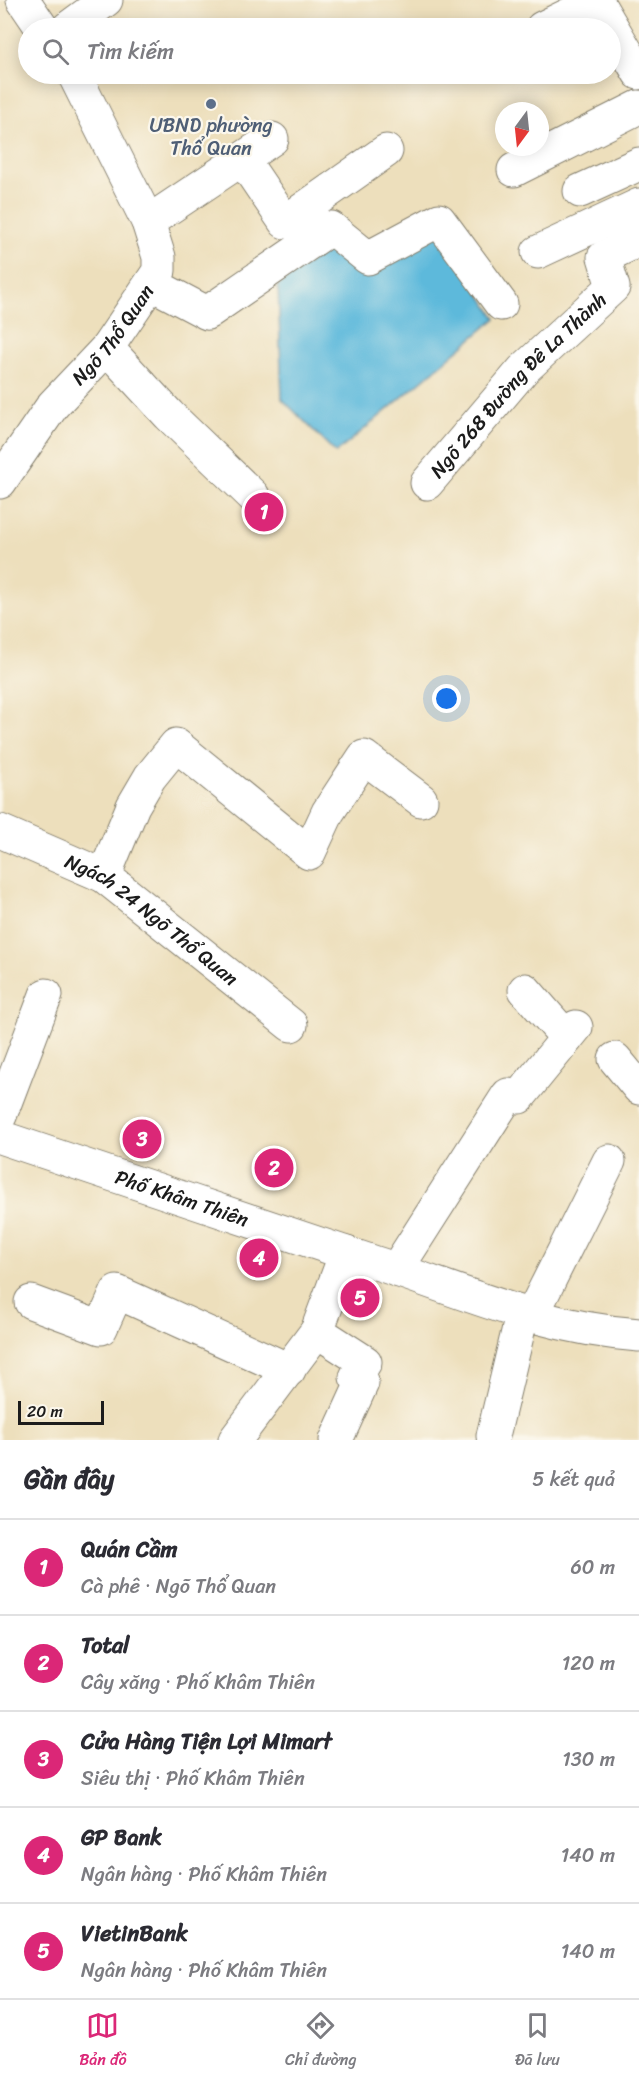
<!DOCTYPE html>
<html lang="vi">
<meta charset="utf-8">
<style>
body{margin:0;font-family:Sriracha,sans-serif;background:#f2f2f3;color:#2b2b33}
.compass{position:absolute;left:495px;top:102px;width:54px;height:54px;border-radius:50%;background:#fff;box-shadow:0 3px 15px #0003;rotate:195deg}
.scale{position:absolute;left:18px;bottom:15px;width:86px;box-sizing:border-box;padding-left:6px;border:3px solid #1c1c1c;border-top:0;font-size:16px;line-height:21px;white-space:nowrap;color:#1c1c1c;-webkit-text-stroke:4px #fbf7ec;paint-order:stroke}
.you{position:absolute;left:447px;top:699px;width:21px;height:21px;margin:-15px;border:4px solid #fff;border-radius:50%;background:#1a73e8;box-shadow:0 0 0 9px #1a73e833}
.badge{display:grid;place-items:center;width:39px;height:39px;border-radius:50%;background:#db2777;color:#fff;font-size:20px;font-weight:700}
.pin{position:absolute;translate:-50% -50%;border:3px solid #fff;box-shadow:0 2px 6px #0006}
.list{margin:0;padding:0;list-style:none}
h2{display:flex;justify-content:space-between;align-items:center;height:78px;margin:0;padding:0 24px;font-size:26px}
h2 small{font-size:20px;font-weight:400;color:#7c7c81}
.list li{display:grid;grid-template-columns:39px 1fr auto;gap:18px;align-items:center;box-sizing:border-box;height:96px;padding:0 24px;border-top:2px solid #e1e1e2}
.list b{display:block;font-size:22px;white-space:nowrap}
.list p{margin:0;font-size:20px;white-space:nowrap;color:#7c7c81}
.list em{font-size:20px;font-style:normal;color:#7c7c81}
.icon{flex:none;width:33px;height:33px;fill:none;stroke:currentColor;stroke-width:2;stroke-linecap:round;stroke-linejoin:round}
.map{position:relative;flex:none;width:639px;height:1440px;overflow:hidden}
.search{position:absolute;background:#fff;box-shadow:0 3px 15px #0003;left:18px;right:18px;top:18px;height:66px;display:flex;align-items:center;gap:15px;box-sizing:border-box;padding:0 21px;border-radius:33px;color:#7c7c81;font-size:22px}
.sheet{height:558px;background:#fff}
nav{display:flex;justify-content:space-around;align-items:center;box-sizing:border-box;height:84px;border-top:2px solid #e1e1e2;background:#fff;font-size:16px;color:#7c7c81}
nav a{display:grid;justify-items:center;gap:3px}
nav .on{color:#db2777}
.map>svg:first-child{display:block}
.water{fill:#5db9db;stroke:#3c6a7c;stroke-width:1.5}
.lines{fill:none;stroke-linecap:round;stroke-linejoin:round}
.minor-casing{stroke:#847e6c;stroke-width:35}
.major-casing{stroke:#847e6c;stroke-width:35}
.minor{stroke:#fff;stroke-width:33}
.major{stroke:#fff;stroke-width:33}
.service-dot{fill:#5c6f8a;stroke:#fbf7ec;stroke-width:2}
.labels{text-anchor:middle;stroke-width:4.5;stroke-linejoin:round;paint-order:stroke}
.service-label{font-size:20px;fill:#4e5e75;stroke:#fbf7ec}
.street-label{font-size:20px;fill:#1c1c1c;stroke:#fbf7ec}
</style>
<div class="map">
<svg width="639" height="1440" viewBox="0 0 639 1440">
<rect width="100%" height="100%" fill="#fbf7ec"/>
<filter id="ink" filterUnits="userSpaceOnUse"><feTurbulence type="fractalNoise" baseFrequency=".0167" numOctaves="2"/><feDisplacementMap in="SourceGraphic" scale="12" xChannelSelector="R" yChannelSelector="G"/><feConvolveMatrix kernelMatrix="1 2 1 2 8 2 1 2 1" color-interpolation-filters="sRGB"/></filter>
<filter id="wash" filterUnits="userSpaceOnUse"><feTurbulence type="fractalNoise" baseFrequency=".008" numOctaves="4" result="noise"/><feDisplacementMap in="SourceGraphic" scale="24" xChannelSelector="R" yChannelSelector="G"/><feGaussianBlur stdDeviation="1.35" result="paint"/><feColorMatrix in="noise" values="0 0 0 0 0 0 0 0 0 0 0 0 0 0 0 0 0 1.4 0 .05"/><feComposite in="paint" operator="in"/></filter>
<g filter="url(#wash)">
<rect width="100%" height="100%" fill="#eddfbc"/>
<path class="water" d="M437,230L496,318L336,453L282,399L278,285L336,244Z"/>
</g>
<g filter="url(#ink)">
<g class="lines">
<defs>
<g id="minor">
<path d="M23,0L42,28"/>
<path d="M596,0L639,73"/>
<path d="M68,28L106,0"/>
<path d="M542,28L597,1"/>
<path d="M243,160L285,222L386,151"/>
<path d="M514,170L639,107"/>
<path d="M580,191L639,164"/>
<path d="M148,222L272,139"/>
<path d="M538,252L639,205"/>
<path d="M152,284L207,313L331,228L368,258L439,220L501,304"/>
<path d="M107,348L169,415L253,496"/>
<path id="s1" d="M0,482L53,405L107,348L159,271V257L148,222L74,74"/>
<path id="s2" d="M427,483L523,370L613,287L604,257L639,240"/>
<path id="s3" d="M0,831L104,876L291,1025"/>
<path d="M104,876L133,806L150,777L176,745L309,853L328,812L364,757L421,800"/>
<path d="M525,990L567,1038"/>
<path d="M615,1059L639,1088"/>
<path d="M0,1116L46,995"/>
<path d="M396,1270L508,1095L519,1097L576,1027"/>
<path d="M31,1302L101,1328L117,1292L289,1370"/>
<path d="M531,1317L609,1161"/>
<path d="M317,1331L365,1362L356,1377L362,1383L336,1440"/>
<path d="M493,1436L522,1315"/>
<path d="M235,1440L317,1331L346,1253"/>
</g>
<g id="major">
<path id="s4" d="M0,1137C125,1179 251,1221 376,1263C467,1293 542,1328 639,1335"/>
</g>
</defs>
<use href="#minor" class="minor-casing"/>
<use href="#major" class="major-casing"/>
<use href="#minor" class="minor"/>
<use href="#major" class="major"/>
</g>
</g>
<circle class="service-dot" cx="211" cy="104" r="6"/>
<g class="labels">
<g class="service-label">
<text x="211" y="132">UBND phường<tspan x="211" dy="23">Thổ Quan</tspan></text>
</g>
<g class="street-label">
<text dy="7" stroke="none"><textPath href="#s1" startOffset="186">Ngõ Thổ Quan</textPath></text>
<text dy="7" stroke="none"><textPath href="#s2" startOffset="134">Ngõ 268 Đường Đê La Thành</textPath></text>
<text dy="7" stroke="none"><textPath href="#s3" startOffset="177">Ngách 24 Ngõ Thổ Quan</textPath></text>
<text dy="7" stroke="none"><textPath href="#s4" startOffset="192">Phố Khâm Thiên</textPath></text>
</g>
</g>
</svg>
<svg class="compass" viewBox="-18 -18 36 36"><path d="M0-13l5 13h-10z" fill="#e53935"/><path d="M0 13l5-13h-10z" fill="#7c7c81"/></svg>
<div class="scale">20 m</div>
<div class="you"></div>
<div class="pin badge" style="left:264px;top:512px">1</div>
<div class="pin badge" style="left:274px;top:1168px">2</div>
<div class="pin badge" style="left:142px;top:1139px">3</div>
<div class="pin badge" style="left:259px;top:1258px">4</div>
<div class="pin badge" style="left:360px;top:1298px">5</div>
<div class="search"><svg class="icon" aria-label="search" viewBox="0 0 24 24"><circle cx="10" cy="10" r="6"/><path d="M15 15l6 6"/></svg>Tìm kiếm</div>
</div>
<section class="sheet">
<h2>Gần đây<small>5 kết quả</small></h2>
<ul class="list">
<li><span class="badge">1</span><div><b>Quán Cầm</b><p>Cà phê · Ngõ Thổ Quan</p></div><em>60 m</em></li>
<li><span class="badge">2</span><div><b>Total</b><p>Cây xăng · Phố Khâm Thiên</p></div><em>120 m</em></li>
<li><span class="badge">3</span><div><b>Cửa Hàng Tiện Lợi Mimart</b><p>Siêu thị · Phố Khâm Thiên</p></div><em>130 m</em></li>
<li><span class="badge">4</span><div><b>GP Bank</b><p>Ngân hàng · Phố Khâm Thiên</p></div><em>140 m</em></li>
<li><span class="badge">5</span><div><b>VietinBank</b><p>Ngân hàng · Phố Khâm Thiên</p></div><em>140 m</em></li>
</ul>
</section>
<nav>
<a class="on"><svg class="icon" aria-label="map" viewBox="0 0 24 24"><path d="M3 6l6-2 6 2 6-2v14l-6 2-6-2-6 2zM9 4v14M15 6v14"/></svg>Bản đồ</a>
<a><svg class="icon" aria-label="directions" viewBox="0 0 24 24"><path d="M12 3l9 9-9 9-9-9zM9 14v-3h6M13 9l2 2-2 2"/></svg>Chỉ đường</a>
<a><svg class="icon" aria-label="saved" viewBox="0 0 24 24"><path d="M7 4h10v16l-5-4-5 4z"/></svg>Đã lưu</a>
</nav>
